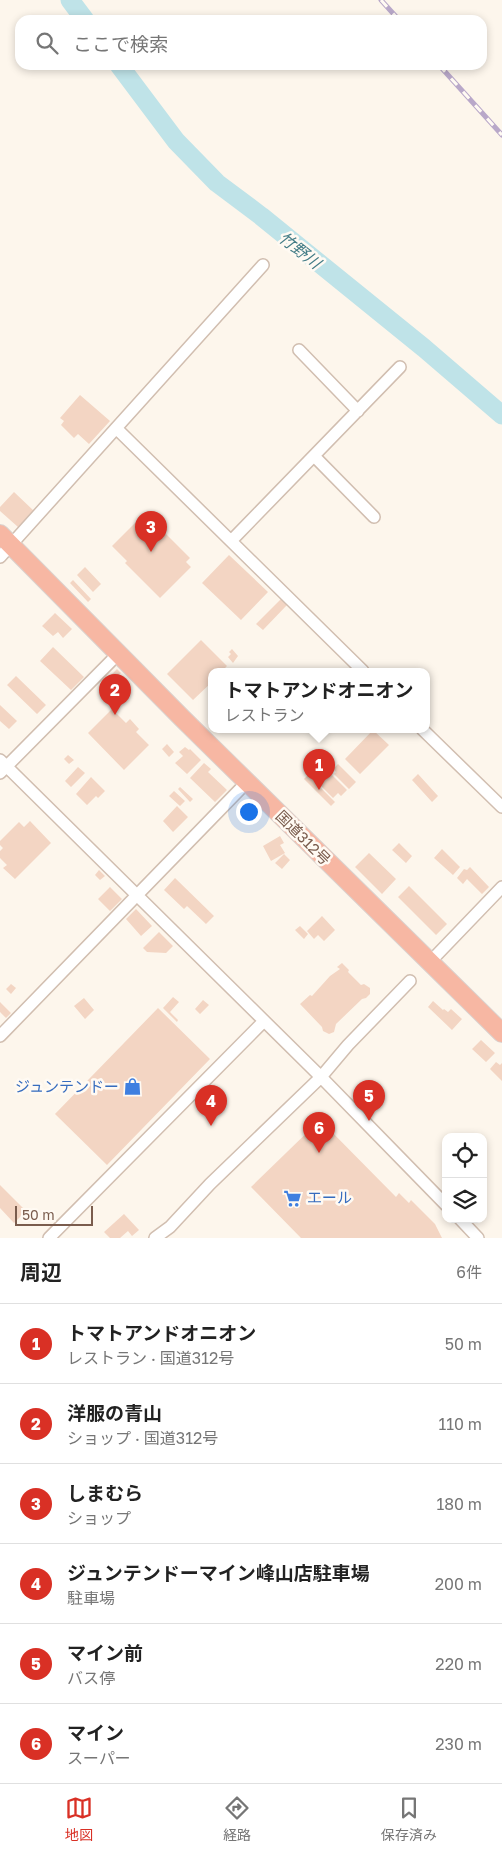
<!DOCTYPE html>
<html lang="ja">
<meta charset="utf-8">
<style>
body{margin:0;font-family:"Golos Text","Noto Sans JP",sans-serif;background:#f6f6f6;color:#222}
.controls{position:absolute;right:15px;bottom:15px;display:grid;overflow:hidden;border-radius:10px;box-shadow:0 2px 8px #0003}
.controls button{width:45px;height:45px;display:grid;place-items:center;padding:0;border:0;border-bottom:1px solid #e0e0e0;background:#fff;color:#222;font:25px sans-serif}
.scale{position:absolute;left:15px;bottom:12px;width:78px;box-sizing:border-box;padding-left:5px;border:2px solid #7a5c4d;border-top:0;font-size:14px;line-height:18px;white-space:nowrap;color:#7a5c4d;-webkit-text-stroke:4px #fffaf3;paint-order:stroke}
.you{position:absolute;left:248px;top:811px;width:18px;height:18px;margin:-12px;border:4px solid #fff;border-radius:50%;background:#1a73e8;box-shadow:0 0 0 8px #1a73e833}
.badge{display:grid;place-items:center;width:32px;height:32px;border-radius:50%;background:#d93025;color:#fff;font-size:16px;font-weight:700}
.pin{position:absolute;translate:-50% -41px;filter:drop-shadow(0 1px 2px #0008)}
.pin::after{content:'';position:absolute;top:26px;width:18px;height:15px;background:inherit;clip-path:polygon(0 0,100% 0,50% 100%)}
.popup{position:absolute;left:208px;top:668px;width:222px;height:65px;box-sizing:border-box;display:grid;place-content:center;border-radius:10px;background:#fff;filter:drop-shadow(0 1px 4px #0005);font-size:16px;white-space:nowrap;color:#767676}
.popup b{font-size:19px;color:#222}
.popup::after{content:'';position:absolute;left:50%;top:100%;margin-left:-10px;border:10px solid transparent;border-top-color:#fff}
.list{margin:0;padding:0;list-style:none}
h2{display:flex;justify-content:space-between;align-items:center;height:65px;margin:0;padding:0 20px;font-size:21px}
h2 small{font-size:16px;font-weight:400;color:#767676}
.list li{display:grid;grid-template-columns:32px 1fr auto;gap:15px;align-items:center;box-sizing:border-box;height:80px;padding:0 20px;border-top:1px solid #e0e0e0}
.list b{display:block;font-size:19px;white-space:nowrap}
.list p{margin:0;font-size:16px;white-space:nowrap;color:#767676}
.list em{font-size:16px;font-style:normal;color:#767676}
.icon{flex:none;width:28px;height:28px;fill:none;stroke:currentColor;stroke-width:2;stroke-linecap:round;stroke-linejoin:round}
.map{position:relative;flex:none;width:502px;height:1238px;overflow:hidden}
.search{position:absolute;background:#fff;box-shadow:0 2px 8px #0003;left:15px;right:15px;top:15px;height:55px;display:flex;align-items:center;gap:12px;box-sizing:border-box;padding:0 18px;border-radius:15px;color:#767676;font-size:19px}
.sheet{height:545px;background:#fff}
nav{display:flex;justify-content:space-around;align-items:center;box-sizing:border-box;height:70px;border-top:1px solid #e0e0e0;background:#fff;font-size:14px;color:#767676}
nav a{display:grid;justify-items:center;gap:2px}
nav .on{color:#d93025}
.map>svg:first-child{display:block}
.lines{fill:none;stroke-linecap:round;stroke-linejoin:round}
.river{stroke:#bfe3e8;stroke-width:19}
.building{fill:#f3d5c3}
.minor-casing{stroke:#d1beb0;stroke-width:14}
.highway-casing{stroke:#dad1cd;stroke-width:20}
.minor{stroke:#fff;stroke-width:11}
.highway{stroke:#f7b7a3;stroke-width:18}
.rail-casing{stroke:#b9a8c9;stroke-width:5}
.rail{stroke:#fffaf3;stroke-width:3;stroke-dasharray:9;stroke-linecap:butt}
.labels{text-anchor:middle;stroke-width:5;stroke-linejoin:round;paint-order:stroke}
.street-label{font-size:15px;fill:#7a5c4d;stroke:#fffaf3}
.shop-label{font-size:15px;fill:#366cbe;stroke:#fffaf3;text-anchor:end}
.water-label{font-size:16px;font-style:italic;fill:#437c86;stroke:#fffaf3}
</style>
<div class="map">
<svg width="502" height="1238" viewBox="0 0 502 1238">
<rect width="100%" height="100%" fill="#fdf6ec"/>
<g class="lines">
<path class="river" d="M70,0L85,20
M119,65L176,141L217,183L261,216L424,348L502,415"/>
</g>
<path class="building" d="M80,395L110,421L89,444L78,434L74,438L61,425L64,421L60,418Z
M14,492L34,511L18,527L0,511V507Z
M145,513L190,558L186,562L191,567L160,598L125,563L127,561L112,546Z
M229,555L268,592L241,620L202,583Z
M85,567L101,584L93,592L77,575Z
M73,580L91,599L88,602L70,583Z
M281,599L287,605L263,630L256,624Z
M55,613L72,629L63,638L58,632L53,636L42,626Z
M201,640L227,666L222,671H212V682L193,700L167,674Z
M53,647L84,677L71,690L40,661Z
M232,649L238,656L233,663L228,657L231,654L229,652Z
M117,669L121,673L106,688L102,684Z
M16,676L46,705L37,714L7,685Z
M0,705L17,721L9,729L0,721Z
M112,709L126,723L130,719L139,729L136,732L149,745L124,770L88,733Z
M373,730L389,745L360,774L345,759Z
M167,744L174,752L169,757L162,749Z
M185,747L189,750L190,749L201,760L187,774L175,763L183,756L179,752Z
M68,755L74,760L69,764L64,759Z
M316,759L347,790L341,796L338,793L333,798L309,774L315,768L312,764Z
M204,763L211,769L208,772L227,790L215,802L190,778Z
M338,764L356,782L349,789L334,774L336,772L333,769Z
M78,767L85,773L71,787L65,781Z
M418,774L438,796L432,802L412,780Z
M308,775L335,802L331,806L304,779Z
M91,777L105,791L98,798L96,796L87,805L76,794Z
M180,787L193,799L190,802L178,789Z
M174,791L185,801L180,806L169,796Z
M177,806L188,817L173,832L163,821Z
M30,821L51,843L15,879L3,868L7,865L0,858V851L3,848L0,845V841L19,822L24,827Z
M280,836L284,843L280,845L285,853L271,861L263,846Z
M399,843L412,856L406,863L392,850Z
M442,849L460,867L453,875L434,858Z
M369,853L396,879L382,894L355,867Z
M284,854L290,860L282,869L275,863Z
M470,867L489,887L482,894L467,879L463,884L457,878L464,869L467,870Z
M99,870L105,876L100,880L95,875Z
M175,878L214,916L206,924L187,906L184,909L164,890Z
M409,886L447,924L436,935L398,897Z
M110,887L122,899L110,911L98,899Z
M136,909L152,926L141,936L126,919Z
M322,916L335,930L324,941L318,935L314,939L307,931Z
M300,926L308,934L304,939L295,930Z
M159,932L173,946L166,953L147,952L143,948Z
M342,963L349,970L348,972L361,985L364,984L370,988V994L366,998L362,999L336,1024L334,1032L329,1034L323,1031L322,1027L300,1004L310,995L312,996L330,976L340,969L337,967Z
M11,984L16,988L11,994L6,989Z
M173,997L179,1002L170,1012L178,1020L177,1022L163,1008Z
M84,998L94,1010L85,1019L74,1006Z
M203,1000L209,1005L200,1014L195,1009Z
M433,1001L443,1010L444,1009L448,1012L451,1009L462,1019L452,1030L428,1007Z
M0,1002L11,1013L6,1018L0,1012Z
M158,1008L210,1059L107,1165L55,1114Z
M481,1040L495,1053L486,1062L472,1049Z
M496,1062L500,1065L502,1063V1081L490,1069Z
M320,1120L396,1197L399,1193L409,1203L411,1200L435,1224L442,1238H301L251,1187Z
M0,1185L26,1211L14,1223L0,1208Z
M124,1214L139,1230L132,1236L128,1231L120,1238H110L104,1232Z"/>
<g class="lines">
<defs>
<path id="minor" d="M299,350L358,411
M116,428L363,671
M314,456L374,517
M231,541L400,367
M0,557L263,265
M422,729L502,807
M0,760L321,1077L446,1205
M0,773L118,654
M429,963L502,887
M0,1036L247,782
M460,1219L478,1238
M49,1238L264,1021
M155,1238L170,1227L210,1184L321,1077L348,1045L410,981"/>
<path id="highway" d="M0,534L182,718L502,1033"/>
</defs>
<use href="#minor" class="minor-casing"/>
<use href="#highway" class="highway-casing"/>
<use href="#minor" class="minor"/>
<use href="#highway" class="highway"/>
<defs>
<path id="rail" d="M381,0L399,20
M439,65L502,135"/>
</defs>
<use href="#rail" class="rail-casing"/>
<use href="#rail" class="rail"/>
</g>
<defs>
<symbol id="shop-bare" viewBox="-9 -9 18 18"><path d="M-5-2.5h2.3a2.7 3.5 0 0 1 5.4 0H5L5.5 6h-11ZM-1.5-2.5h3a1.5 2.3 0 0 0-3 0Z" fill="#3f7fe0" stroke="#fffaf3" stroke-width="2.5" paint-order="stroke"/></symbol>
<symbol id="supermarket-bare" viewBox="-9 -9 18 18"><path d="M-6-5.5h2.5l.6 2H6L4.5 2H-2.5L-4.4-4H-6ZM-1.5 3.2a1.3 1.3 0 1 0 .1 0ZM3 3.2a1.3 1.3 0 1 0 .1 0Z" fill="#3f7fe0" stroke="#fffaf3" stroke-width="2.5" paint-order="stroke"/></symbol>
</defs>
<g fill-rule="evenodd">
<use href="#shop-bare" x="120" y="1074" width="25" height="25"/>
<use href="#supermarket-bare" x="280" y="1186" width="25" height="25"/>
</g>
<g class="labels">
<g class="street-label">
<text transform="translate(303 838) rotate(45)" y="5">国道312号</text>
</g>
<g class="shop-label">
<text x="119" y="1092">ジュンテンドー</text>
<text x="307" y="1203" text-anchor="start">エール</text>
</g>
<g class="water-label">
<text transform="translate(300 250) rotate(38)" y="6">竹野川</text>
</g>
</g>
</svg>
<div class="controls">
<button><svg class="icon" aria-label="locate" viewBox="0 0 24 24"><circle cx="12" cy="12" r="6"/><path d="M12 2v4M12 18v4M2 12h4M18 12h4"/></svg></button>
<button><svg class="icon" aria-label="layers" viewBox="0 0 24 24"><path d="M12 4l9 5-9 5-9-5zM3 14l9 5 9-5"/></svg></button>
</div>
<div class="scale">50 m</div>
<div class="you"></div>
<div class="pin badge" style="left:319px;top:790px">1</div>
<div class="popup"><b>トマトアンドオニオン</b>レストラン</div>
<div class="pin badge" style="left:115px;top:715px">2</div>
<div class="pin badge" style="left:151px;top:552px">3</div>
<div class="pin badge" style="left:211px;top:1126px">4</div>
<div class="pin badge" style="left:369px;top:1121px">5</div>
<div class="pin badge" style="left:319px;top:1153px">6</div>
<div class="search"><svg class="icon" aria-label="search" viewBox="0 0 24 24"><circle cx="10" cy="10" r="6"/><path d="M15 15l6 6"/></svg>ここで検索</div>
</div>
<section class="sheet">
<h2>周辺<small>6件</small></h2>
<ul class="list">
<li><span class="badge">1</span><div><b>トマトアンドオニオン</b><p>レストラン · 国道312号</p></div><em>50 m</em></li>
<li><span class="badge">2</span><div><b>洋服の青山</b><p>ショップ · 国道312号</p></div><em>110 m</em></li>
<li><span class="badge">3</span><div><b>しまむら</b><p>ショップ</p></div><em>180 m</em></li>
<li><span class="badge">4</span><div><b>ジュンテンドーマイン峰山店駐車場</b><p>駐車場</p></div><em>200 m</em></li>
<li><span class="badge">5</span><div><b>マイン前</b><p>バス停</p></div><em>220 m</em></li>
<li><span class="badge">6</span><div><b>マイン</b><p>スーパー</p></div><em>230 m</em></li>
</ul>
</section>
<nav>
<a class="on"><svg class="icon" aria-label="map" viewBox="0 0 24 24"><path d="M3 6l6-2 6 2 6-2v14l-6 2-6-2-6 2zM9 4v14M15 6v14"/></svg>地図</a>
<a><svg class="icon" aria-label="directions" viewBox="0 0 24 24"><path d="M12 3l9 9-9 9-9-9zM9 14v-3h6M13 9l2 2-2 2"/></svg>経路</a>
<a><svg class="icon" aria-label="saved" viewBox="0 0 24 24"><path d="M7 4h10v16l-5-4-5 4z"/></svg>保存済み</a>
</nav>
